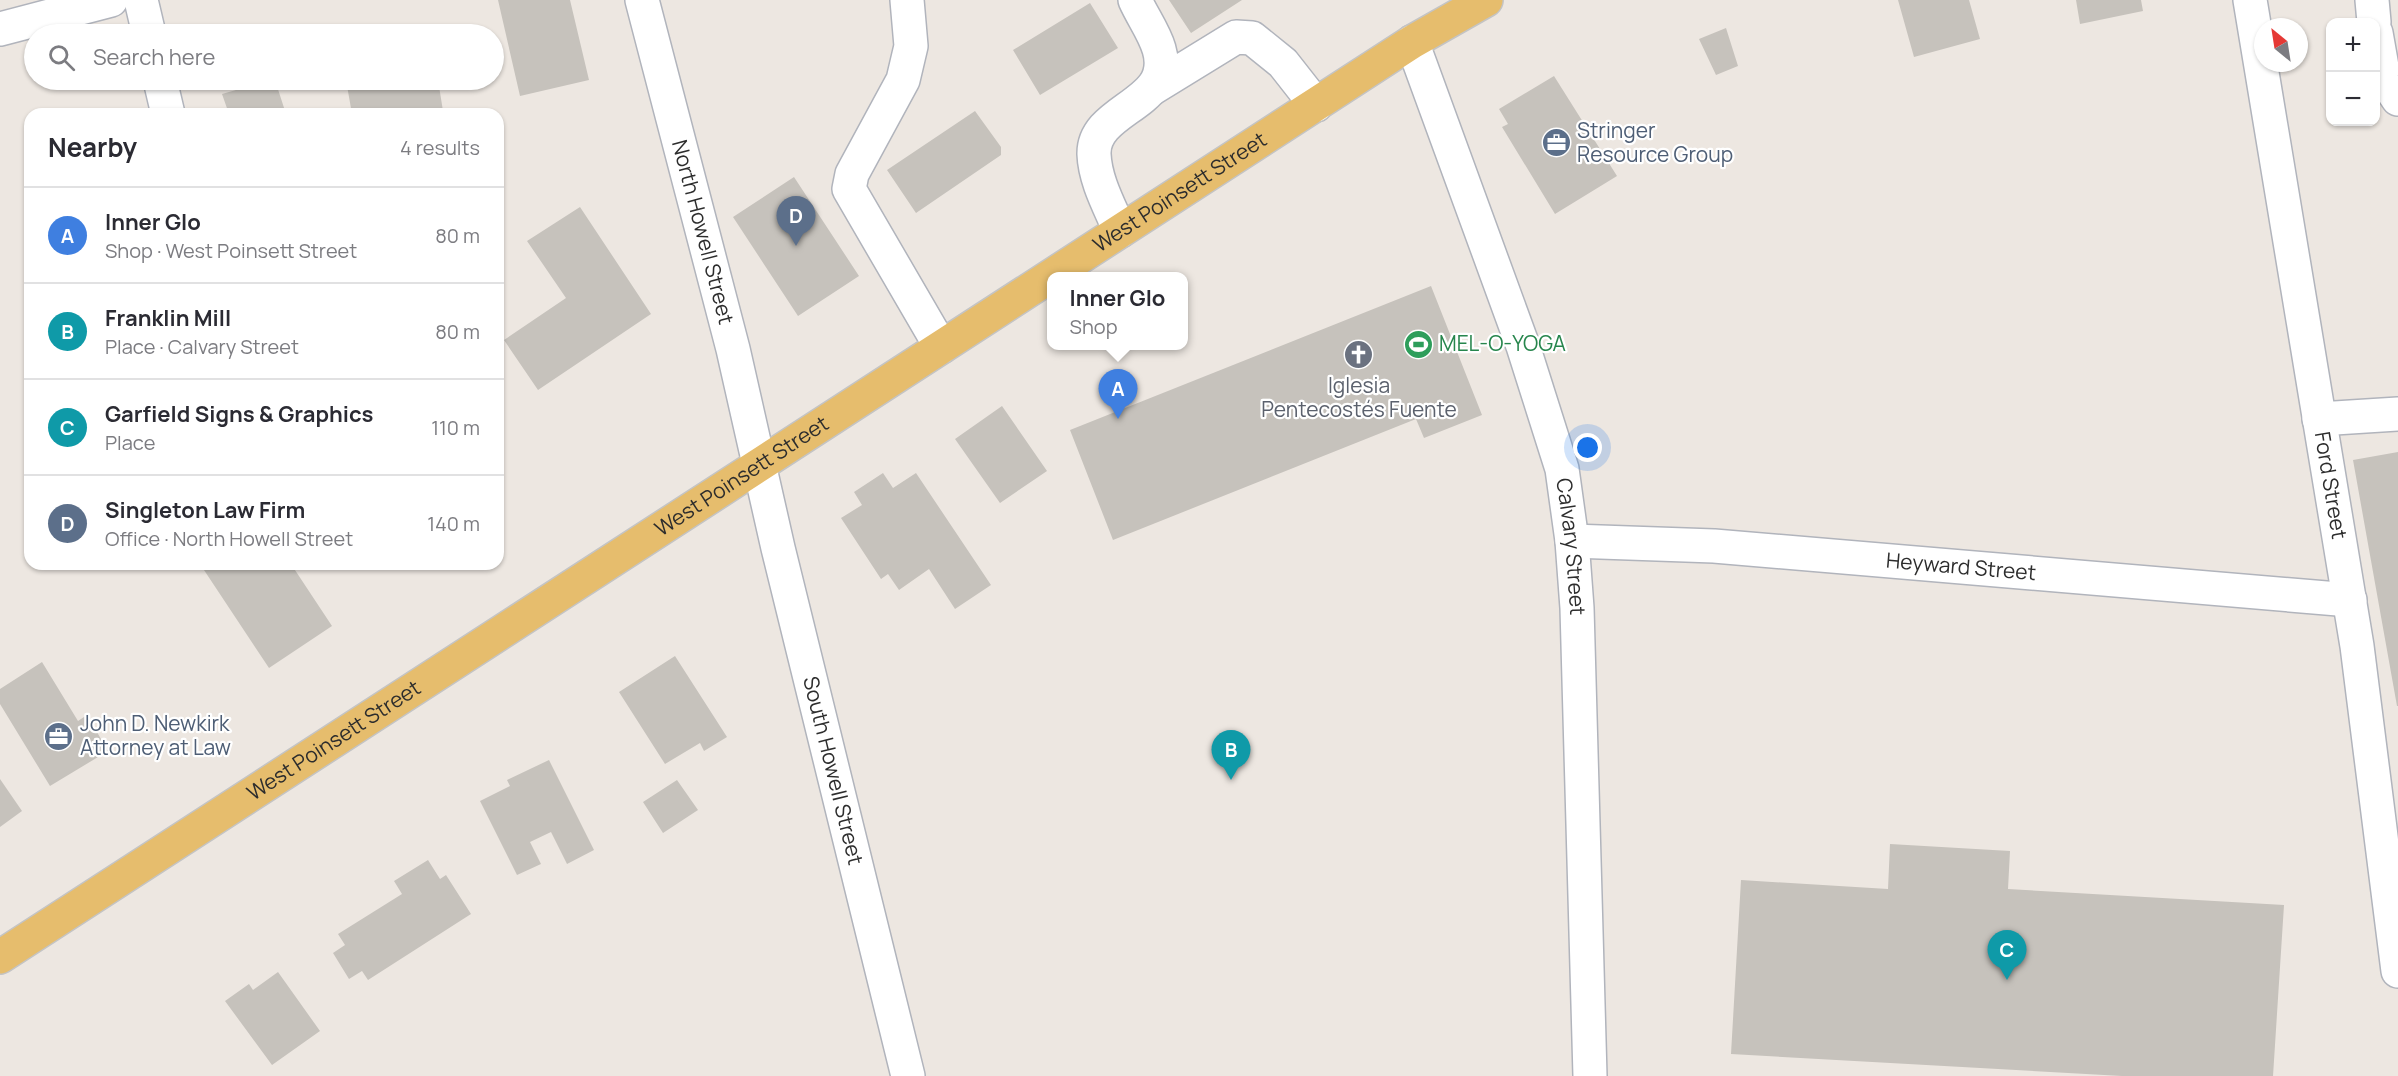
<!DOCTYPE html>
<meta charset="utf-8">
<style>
body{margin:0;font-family:Manrope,sans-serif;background:#f2f2f3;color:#2b2b33}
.controls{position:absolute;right:18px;top:18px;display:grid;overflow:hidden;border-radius:12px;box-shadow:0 2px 4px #0004}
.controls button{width:54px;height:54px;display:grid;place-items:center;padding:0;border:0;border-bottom:2px solid #e1e1e2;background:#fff;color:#2b2b33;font:30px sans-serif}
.compass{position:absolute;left:2254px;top:18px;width:54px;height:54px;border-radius:50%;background:#fff;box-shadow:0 2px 4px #0004;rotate:330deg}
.you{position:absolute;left:1588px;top:448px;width:21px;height:21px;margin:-15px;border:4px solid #fff;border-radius:50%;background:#1a73e8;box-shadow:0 0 0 9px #1a73e833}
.badge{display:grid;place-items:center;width:39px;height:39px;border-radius:50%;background:#4f7cec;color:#fff;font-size:20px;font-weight:700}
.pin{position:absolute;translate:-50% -50px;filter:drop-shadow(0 2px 3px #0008)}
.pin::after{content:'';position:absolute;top:32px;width:21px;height:18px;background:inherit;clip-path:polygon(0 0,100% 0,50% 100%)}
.popup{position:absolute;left:1047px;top:272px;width:141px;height:78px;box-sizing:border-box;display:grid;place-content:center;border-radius:12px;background:#fff;filter:drop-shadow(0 2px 4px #0005);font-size:20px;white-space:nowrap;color:#7c7c81}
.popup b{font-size:22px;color:#2b2b33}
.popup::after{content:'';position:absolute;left:50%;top:100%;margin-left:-12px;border:12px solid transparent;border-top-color:#fff}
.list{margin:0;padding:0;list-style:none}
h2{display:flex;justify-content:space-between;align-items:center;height:78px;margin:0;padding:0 24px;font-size:26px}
h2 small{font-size:20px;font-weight:400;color:#7c7c81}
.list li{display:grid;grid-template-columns:39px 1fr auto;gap:18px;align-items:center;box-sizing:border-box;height:96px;padding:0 24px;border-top:2px solid #e1e1e2}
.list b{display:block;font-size:22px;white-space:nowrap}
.list p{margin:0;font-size:20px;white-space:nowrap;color:#7c7c81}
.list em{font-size:20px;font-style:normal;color:#7c7c81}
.icon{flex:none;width:33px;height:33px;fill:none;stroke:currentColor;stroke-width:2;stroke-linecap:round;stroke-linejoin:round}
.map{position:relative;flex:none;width:2398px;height:1076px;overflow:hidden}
.search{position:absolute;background:#fff;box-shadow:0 2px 4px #0004;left:24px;top:24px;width:480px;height:66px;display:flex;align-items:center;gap:15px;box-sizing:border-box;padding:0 21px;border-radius:33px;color:#7c7c81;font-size:22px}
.panel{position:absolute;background:#fff;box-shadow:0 2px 4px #0004;left:24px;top:108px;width:480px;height:462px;border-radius:18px}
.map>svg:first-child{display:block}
.building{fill:#c6c2bc}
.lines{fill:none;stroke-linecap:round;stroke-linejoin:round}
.minor-casing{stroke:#b1b4bc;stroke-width:36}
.major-casing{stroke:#c4c4c4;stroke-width:36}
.minor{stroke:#fff;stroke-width:33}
.major{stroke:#e6bd6d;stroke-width:33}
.labels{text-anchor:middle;stroke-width:4.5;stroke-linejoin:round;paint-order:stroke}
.service-label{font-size:21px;fill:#4e5e75;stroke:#fff;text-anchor:start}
.street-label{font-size:21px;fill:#2d2d2d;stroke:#fff}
.leisure-label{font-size:21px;fill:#27864d;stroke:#fff;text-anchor:start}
.worship-label{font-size:21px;fill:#5b616d;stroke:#fff}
</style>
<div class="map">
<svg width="2398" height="1076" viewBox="0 0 2398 1076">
<rect width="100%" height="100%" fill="#ede7e1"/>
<path class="building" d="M498,0H570L589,80L520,96Z
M1169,0H1242L1191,33Z
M1898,0H1969L1980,39L1914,57Z
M2076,0H2141L2143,11L2080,24Z
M1090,3L1118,48L1040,95L1013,50Z
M1726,28L1738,66L1716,75L1699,39Z
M1554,76L1617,176L1555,214L1502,127L1508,124L1499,109Z
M271,80H275L286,114H229L222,94Z
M346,80H438L443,111L426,114H352Z
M975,111L1001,147V155L916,213L887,170Z
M794,177L859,276L798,316L733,217Z
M580,207L651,314L538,390L504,340L566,298L527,241Z
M1431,286L1482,415L1424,438L1416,419L1113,540L1070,430Z
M1002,406L1047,471L1000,503L955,439Z
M2398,452V706H2397L2353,460Z
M883,473L893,488L916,473L991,585L955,609L929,569L899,590L888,574L881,579L841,518L862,505L854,492Z
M200,564H291L332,626L269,668Z
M675,656L727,737L704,751L700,743L665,764L619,692Z
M42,662L78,721L87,715L108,751L50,786L0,704V689Z
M549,760L594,850L567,864L551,832L530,842L541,864L517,875L480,801L510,786L507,780Z
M0,779L22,811L0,827Z
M677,780L698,810L663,833L643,802Z
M1890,844L2010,851L2008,889L2284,905L2273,1076H2122L1731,1054L1741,880L1888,889Z
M428,860L440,879L446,875L471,914L368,980L362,971L349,979L333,953L345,945L338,934L402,894L394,881Z
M278,972L320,1031L272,1065L225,1001L249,984L253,990Z"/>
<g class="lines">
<defs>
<g id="minor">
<path d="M141,0L149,34"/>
<path id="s1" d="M642,0L733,349L778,548L908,1076"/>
<path d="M907,0L911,46L903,80L852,174L849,189L941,347"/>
<path id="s2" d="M2250,0L2357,646L2398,971"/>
<path d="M2372,0L2374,22"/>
<path d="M0,29L111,0"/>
<path d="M2376,33L2384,78L2398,99"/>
<path id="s3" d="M1412,42L1523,346L1562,469L1572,541L1577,608L1590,1076"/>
<path d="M160,80L168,114"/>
<path d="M1153,88L1236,37L1252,38L1283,63L1316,105"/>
<path d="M1120,231C1110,207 1095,181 1094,154C1093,107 1176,105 1159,49C1154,32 1142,16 1135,0"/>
<path d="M2319,419L2398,414"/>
<path id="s4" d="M1572,541L1714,546L2350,600"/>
</g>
<g id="major">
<path id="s5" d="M0,957L1412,42L1486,0"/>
</g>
</defs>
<use href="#minor" class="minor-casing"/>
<use href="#major" class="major-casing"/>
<use href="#minor" class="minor"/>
<use href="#major" class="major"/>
</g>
<defs>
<symbol id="office-disc" viewBox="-11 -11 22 22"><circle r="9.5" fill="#5c6f8a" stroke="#fff"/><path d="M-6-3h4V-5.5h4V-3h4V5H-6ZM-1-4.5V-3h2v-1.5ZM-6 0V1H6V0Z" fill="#fff"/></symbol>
<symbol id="stadium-disc" viewBox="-11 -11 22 22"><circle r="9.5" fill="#2e9e5b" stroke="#fff"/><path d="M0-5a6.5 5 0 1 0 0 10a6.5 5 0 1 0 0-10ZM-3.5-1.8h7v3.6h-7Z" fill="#fff"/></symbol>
<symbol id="church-disc" viewBox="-11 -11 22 22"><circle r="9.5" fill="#6b7280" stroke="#fff"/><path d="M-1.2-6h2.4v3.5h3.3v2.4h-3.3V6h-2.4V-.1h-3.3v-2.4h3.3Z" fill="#fff"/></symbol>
</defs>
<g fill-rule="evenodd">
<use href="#office-disc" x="1540" y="126" width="33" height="33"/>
<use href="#stadium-disc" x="1402" y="328" width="33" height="33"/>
<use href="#church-disc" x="1342" y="338" width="33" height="33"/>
<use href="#office-disc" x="42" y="720" width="33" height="33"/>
</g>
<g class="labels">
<g class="service-label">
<text x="1577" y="138">Stringer<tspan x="1577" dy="24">Resource Group</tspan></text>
<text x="80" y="731">John D. Newkirk<tspan x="80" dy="24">Attorney at Law</tspan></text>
</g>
<g class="street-label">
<text dy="7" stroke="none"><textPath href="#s5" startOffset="1406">West Poinsett Street</textPath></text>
<text dy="7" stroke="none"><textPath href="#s1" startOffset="240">North Howell Street</textPath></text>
<text dy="7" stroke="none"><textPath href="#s5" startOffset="884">West Poinsett Street</textPath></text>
<text dy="7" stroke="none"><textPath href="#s2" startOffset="492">Ford Street</textPath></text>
<text dy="7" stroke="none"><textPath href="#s3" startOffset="531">Calvary Street</textPath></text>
<text dy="7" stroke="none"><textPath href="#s4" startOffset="390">Heyward Street</textPath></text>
<text dy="7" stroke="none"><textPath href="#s5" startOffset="398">West Poinsett Street</textPath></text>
<text dy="7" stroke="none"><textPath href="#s1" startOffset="794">South Howell Street</textPath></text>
</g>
<g class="leisure-label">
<text x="1439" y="351">MEL-O-YOGA</text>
</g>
<g class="worship-label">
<text x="1359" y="393">Iglesia<tspan x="1359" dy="24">Pentecostés Fuente</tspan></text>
</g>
</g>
</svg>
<div class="controls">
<button>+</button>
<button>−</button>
</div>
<svg class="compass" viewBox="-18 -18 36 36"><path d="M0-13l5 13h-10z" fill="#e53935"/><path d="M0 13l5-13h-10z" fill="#7c7c81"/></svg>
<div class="you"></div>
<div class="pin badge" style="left:1118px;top:419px;background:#3f7fe0">A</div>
<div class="popup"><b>Inner Glo</b>Shop</div>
<div class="pin badge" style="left:1231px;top:780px;background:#0f9aa8">B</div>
<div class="pin badge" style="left:2007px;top:980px;background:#0f9aa8">C</div>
<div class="pin badge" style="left:796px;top:246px;background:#5c6f8a">D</div>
<div class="search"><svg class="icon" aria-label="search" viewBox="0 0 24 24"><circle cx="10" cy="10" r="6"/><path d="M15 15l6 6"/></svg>Search here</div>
<section class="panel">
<h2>Nearby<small>4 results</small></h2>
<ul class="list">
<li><span class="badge" style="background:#3f7fe0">A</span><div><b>Inner Glo</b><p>Shop · West Poinsett Street</p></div><em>80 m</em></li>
<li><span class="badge" style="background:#0f9aa8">B</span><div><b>Franklin Mill</b><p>Place · Calvary Street</p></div><em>80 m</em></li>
<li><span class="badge" style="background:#0f9aa8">C</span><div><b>Garfield Signs &amp; Graphics</b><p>Place</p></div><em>110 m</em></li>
<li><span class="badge" style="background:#5c6f8a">D</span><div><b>Singleton Law Firm</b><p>Office · North Howell Street</p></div><em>140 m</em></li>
</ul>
</section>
</div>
